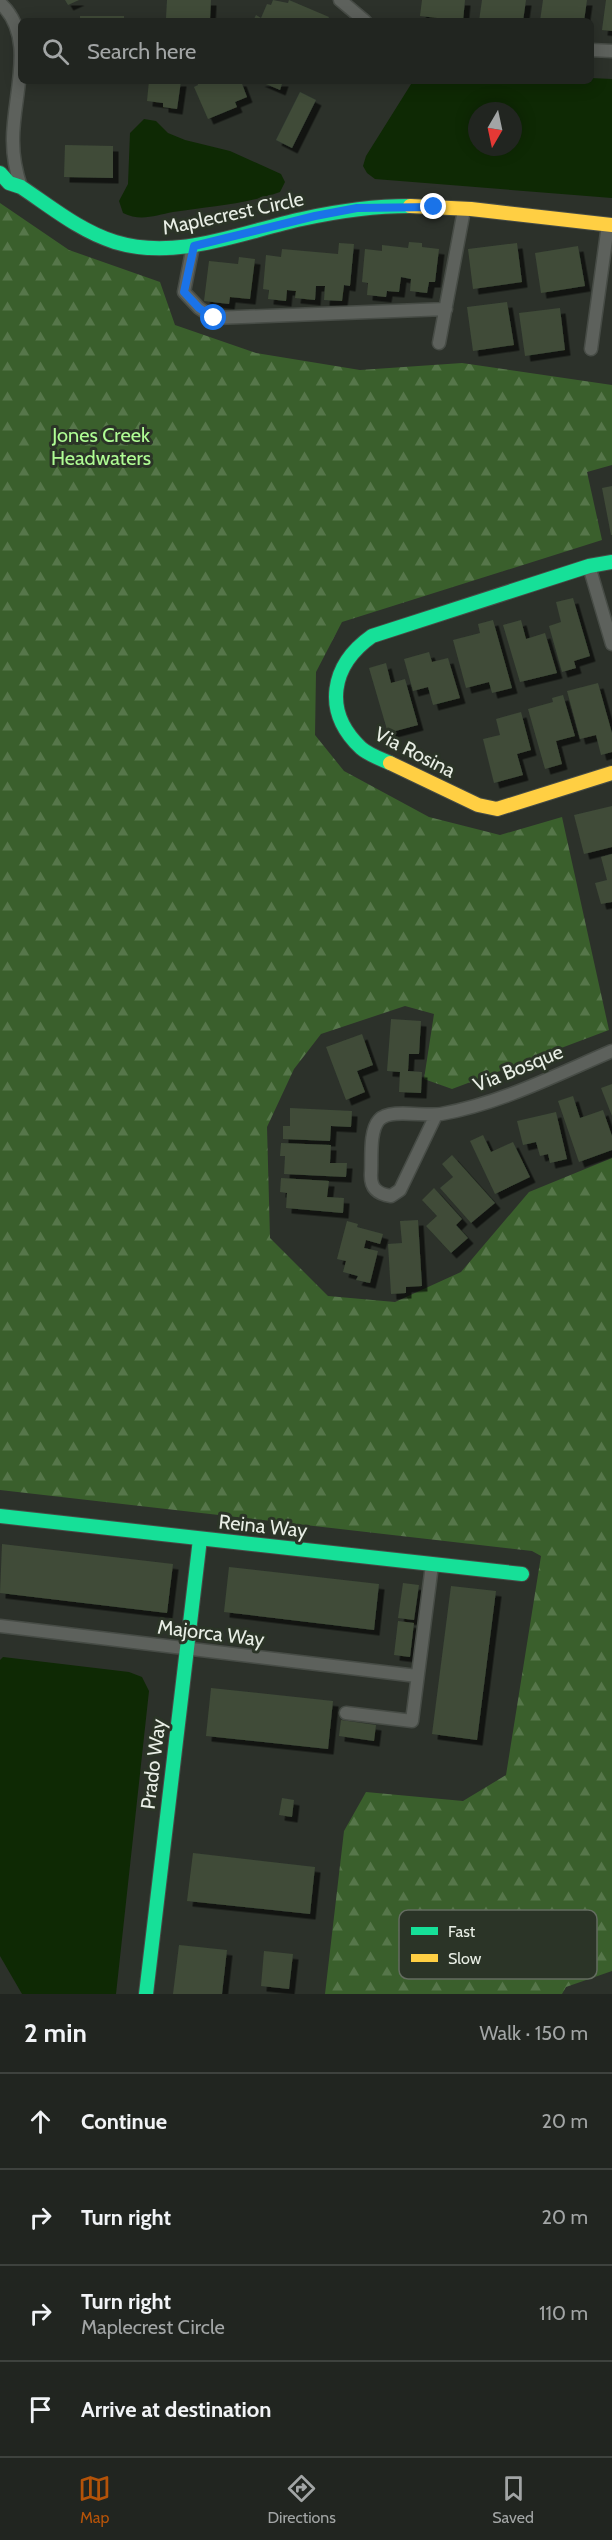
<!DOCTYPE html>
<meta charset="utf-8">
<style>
body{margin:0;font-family:Cabin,sans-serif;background:#292d29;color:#f1f3f6}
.compass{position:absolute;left:468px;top:102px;width:54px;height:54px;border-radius:50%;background:#212520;box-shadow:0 3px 15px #0003;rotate:189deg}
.stop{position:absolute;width:18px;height:18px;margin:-14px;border:4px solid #1a73e8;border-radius:50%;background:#fff}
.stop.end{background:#1a73e8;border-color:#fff;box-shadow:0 2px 6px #0008}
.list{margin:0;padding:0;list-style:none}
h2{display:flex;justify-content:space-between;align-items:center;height:78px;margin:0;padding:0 24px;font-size:26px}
h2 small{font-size:20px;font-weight:400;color:#a2a5a5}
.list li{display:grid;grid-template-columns:39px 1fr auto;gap:18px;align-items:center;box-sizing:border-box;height:96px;padding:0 24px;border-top:2px solid #3e423e}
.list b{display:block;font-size:22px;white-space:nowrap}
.list p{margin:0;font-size:20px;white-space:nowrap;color:#a2a5a5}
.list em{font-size:20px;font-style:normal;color:#a2a5a5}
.icon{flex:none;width:33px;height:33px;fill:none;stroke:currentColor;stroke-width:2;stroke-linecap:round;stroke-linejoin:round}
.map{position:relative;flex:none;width:612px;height:1994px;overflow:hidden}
.search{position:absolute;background:#212520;box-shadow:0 3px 15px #0003;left:18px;right:18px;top:18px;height:66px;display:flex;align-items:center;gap:15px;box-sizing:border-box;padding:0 21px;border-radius:9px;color:#a2a5a5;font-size:22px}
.sheet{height:462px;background:#212520}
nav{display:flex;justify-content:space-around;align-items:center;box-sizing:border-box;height:84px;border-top:2px solid #3e423e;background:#212520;font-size:16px;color:#a2a5a5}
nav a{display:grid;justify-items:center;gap:3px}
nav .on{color:#b45309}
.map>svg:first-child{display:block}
.forest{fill:url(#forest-firs)}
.water{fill:#0e2904;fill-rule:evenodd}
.building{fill:#3f4b38;filter:url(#shadow)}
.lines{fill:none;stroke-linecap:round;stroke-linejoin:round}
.street-casing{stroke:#474c46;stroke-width:15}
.fast-casing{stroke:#474c46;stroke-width:16}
.slow-casing{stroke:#474c46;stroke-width:16}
.street{stroke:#5d615c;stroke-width:12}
.fast{stroke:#16e098;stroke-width:14}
.slow{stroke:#ffcf43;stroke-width:14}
.route{stroke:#1a73e8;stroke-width:8}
.labels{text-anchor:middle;stroke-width:6;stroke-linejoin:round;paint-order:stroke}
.street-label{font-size:20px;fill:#e8eee5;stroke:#2b3427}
.park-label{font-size:20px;fill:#affc94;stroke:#2b3427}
.key{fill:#2b3427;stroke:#646c60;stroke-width:1.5}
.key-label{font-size:16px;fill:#e8eee5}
</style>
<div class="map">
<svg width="612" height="1994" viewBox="0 0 612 1994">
<defs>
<pattern id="forest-firs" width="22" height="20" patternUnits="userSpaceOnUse" patternTransform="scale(1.5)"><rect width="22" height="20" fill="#3a5f2c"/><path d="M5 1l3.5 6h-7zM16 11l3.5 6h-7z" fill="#56764a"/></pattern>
<filter id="shadow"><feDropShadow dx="5.5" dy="5.5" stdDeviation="0" flood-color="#0009"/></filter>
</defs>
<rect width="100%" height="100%" fill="#2c312a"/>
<path class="forest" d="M0,203L69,250L160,282L175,325L256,353L360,370L462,363L612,385V465L587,472L602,540L342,622L316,672L315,735L344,771L429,817L500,835L562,817L609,1030L452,1089L424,1079L434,1014L405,1006L321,1034L294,1069L267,1127L270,1238L328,1296L395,1302L461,1272L529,1192L612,1158V1971L566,1987L562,1994H325L344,1831L366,1792L463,1801L506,1775L541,1556L532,1551L0,1490Z"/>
<path class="water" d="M591,78L612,79V198L375,179L367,173L363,166L366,156L413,81H591ZM477,111H513V147H477Z
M144,119L156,121L168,133L185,140L230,151L281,174L285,182L280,192C242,205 212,206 173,212C156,215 141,222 123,213L119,201L128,184L130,133Z
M3,1657L129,1672L142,1677L149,1691L116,1994H22L0,1956V1660Z"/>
<path class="building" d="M65,0H79L68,5Z
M167,0H211L210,20L166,18Z
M273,0L288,3L289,0L329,17L327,21H253L256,15L261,18L267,4L271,5Z
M422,0H465L463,21L420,16Z
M482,0H526L523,21H479Z
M543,0H587L584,21H540Z
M606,0H612V31L602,30Z
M80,16H124V21H80Z
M149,81H181L177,109L163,107V103L147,101Z
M197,81H241L247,97L235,102L237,107L208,119L194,87L198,85Z
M259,81H283L280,90Z
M300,92L316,100L292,148L276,140Z
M65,145L113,146V178L64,177Z
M409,242L422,243V247L439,249L435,282H429L427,293L410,291L411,279L401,277L399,292L387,291L386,297L367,295L368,283L362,282L365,249L382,251V245L408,248Z
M339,243L354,244L350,286L344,285L342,301L324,300L325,286H316L315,300L295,298L296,291L287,290L286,301L268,299L269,290L263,289L266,255L281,257L282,249L338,254Z
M517,243L522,282L473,289L468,249Z
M578,246L585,286L541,293L535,253Z
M239,257L255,259L250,299L230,297L229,304L204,301L209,261L238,264Z
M507,302L514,345L473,351L467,307Z
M560,308L565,350L525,356L519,313Z
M612,486V535H611L602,488Z
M573,598L590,656L574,661L576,668L562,672L549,626L561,622L556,602Z
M493,620L512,688L492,693L489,682L466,688L453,640L480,633L478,624Z
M521,620L526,639L545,633L557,673L520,682L503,625Z
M429,652L432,662L448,658L460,698L433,705L428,687L413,691L404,659Z
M386,663L391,683L405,679L418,725L388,733L369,668Z
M598,683L612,733V752L601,755L596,735L580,739L567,691Z
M563,695L575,736L556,741L562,764L545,769L528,709L553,702L552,698Z
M521,712L531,750L517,754L523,775L494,783L483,739L500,735L496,719Z
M612,806V847L584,854L574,815Z
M612,854V902L601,904L595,883L607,880L601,857Z
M391,1019L421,1021L419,1054H409L408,1071L422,1072L421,1093L399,1092L400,1072L387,1071Z
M362,1034L373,1065L357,1071L365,1092L346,1100L326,1047Z
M612,1084V1116L601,1088Z
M573,1096L580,1118L603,1110L612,1136V1150L579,1162L558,1101Z
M290,1108L352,1111L351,1127L331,1126L330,1141L283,1139V1126H290Z
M556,1112L567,1159L550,1163L548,1154L540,1156L536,1142L523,1145L517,1121Z
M483,1135L491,1152L513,1142L530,1177L495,1194L470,1141Z
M281,1143L331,1145L330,1163H347L346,1177L284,1174L285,1156H280Z
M452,1155L495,1203L471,1223L440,1188L453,1177L442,1164Z
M281,1178L329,1181L327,1197L344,1198L343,1213L286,1208L287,1193L280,1192Z
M434,1188L462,1219L456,1225L468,1238L451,1253L426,1226L437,1216L422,1200Z
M418,1220L422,1286L406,1287V1293L391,1294L388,1244L402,1243L400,1221Z
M347,1221L358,1224L357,1227L383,1234L380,1244L366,1240L364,1248L378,1251L370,1283L356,1280L358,1276L343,1272L346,1261L337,1259Z
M2,1544L173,1564L167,1613L0,1593Z
M229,1567L379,1584L374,1630L224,1612Z
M403,1583L419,1585L414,1620L398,1618Z
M451,1586L496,1591L477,1740L432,1734Z
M398,1621L414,1623L410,1657L394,1655Z
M211,1688L333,1701L328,1749L206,1736Z
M341,1720L376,1725L374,1741L339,1736Z
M282,1798L294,1800L292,1817L279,1815Z
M193,1853L315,1867L310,1914L187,1901Z
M179,1945L227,1950L222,1994H173Z
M264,1951L293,1954L289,1989L261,1986Z"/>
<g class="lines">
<defs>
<path id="street" d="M340,0L365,21
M0,3C38,37 12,97 13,141C13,158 16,172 21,187
M591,50L612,51
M193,246L184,292L199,308L214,318L446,309
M439,343L464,210
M591,349L608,225
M589,566L612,644
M436,1115L400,1190L391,1196C377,1194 370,1188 371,1173C372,1159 369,1131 379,1120C390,1108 425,1117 441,1114C502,1103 556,1075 612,1051
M0,1626L417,1676
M346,1713L412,1721L432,1565"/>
<path id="fast" d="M0,173L9,183L21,187C51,207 80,231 115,242C177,261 242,232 302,219C338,211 373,206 410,206
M390,763C381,759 369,755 361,748C322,711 331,665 372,636L589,566L612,562
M0,1516L522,1574
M146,1994L200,1539"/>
<path id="slow" d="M410,206L471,209L612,225
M390,763L478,805L497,809L612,773"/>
</defs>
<use href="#street" class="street-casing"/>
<use href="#fast" class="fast-casing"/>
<use href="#slow" class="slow-casing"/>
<use href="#street" class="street"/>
<use href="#fast" class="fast"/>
<use href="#slow" class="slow"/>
</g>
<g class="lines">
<path class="route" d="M214,318L199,308L184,292L194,246L315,216L357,208L434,207"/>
</g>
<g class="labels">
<g class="street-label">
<text transform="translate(233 213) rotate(-12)" y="7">Maplecrest Circle</text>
<text transform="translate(415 752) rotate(27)" y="7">Via Rosina</text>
<text transform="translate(518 1068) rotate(-22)" y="7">Via Bosque</text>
<text transform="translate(263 1526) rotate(6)" y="7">Reina Way</text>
<text transform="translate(211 1633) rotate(7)" y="7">Majorca Way</text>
<text transform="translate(153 1764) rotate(-83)" y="7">Prado Way</text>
</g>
<g class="park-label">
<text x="101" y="442">Jones Creek<tspan x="101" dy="23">Headwaters</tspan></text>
</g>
</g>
<rect x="399" y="1910" width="198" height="69" rx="9" class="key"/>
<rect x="411" y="1927" width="27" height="8" fill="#16e098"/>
<rect x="411" y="1954" width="27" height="8" fill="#ffcf43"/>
<g class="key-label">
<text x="448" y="1937">Fast</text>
<text x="448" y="1964">Slow</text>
</g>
</svg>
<svg class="compass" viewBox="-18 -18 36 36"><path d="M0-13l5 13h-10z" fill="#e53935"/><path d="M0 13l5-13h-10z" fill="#a2a5a5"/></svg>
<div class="stop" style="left:214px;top:318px"></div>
<div class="stop end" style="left:434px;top:207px"></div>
<div class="search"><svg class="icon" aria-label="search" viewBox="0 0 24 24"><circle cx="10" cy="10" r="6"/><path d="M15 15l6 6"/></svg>Search here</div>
</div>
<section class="sheet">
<h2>2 min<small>Walk · 150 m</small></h2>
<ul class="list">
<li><svg class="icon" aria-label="ahead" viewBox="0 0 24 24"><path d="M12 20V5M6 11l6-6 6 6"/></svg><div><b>Continue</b></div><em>20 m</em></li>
<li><svg class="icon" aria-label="right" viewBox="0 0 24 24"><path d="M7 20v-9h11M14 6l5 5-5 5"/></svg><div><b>Turn right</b></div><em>20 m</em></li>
<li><svg class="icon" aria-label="right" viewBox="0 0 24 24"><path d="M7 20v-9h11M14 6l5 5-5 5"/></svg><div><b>Turn right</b><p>Maplecrest Circle</p></div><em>110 m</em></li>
<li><svg class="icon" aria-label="arrive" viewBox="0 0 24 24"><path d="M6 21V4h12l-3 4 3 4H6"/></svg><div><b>Arrive at destination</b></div></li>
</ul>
</section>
<nav>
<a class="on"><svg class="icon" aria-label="map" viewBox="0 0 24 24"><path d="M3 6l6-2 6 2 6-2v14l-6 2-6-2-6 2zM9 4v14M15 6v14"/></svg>Map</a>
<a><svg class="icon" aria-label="directions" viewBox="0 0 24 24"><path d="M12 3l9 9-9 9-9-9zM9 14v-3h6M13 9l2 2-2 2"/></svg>Directions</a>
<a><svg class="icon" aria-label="saved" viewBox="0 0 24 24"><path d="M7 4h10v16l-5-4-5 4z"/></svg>Saved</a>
</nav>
